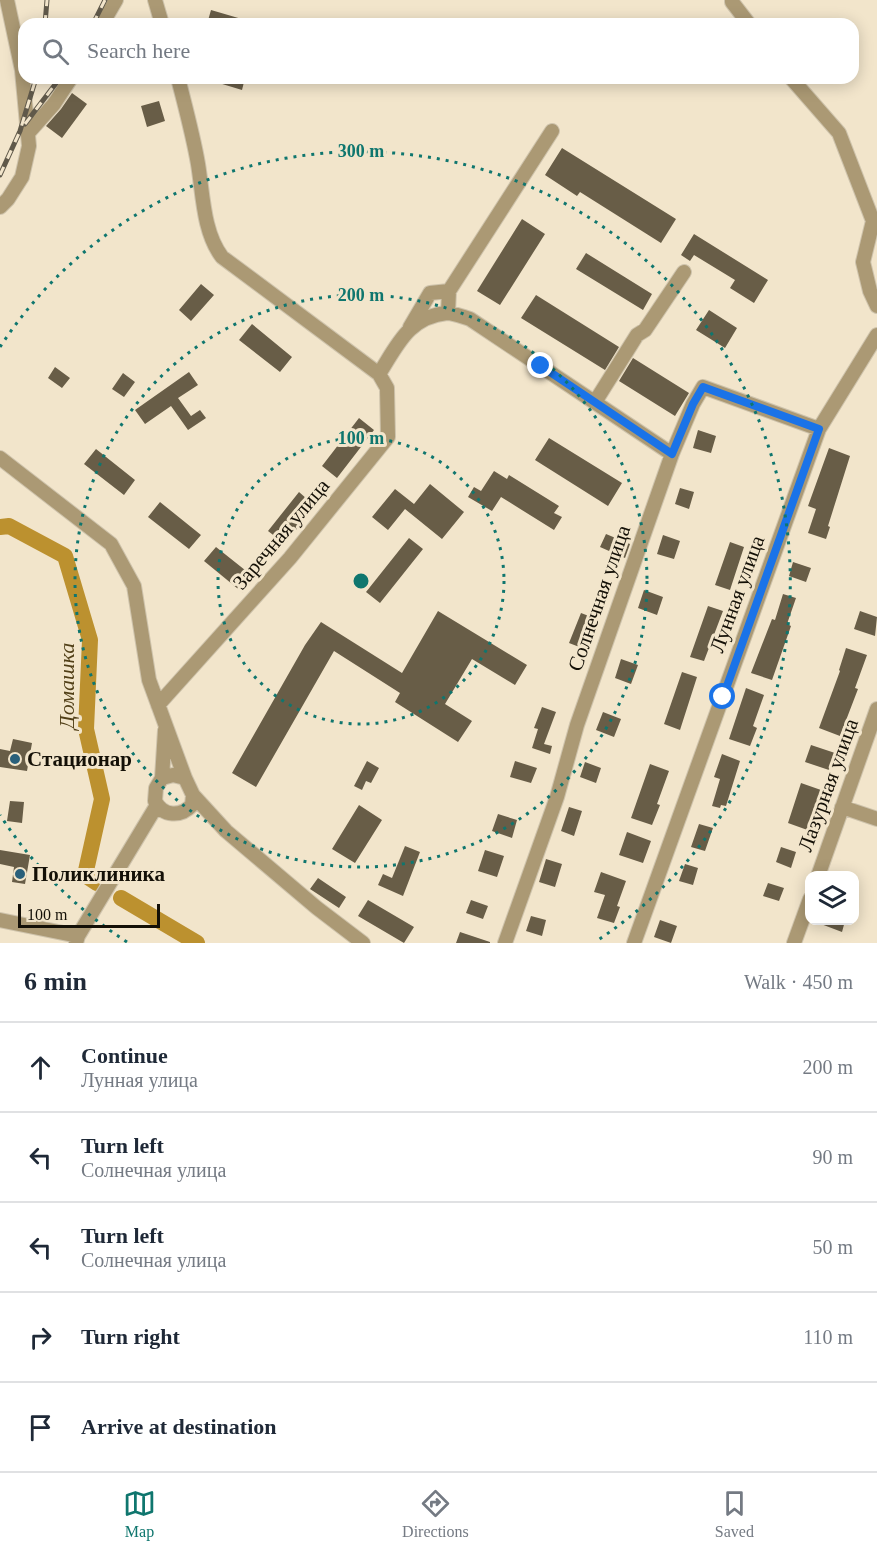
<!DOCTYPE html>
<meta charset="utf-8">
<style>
body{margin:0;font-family:Georgia,serif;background:#f2f2f3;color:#1f2937}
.controls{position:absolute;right:18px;bottom:18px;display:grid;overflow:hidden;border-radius:12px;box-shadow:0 3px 15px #0003}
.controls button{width:54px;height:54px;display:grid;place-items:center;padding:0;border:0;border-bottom:2px solid #e0e1e3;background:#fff;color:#1f2937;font:30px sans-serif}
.scale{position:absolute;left:18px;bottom:15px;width:142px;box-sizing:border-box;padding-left:6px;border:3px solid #141007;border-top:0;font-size:16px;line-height:21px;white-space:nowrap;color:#141007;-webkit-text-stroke:4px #f2e5cb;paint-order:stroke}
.stop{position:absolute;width:18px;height:18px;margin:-14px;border:4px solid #1a73e8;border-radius:50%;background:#fff}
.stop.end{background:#1a73e8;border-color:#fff;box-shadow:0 2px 6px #0008}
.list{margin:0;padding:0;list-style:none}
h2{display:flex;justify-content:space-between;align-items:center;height:78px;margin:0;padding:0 24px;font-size:26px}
h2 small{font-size:20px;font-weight:400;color:#747a83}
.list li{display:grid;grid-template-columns:39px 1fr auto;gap:18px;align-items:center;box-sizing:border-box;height:90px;padding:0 24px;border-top:2px solid #e0e1e3}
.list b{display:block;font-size:22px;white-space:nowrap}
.list p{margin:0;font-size:20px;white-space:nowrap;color:#747a83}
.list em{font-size:20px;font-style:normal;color:#747a83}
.icon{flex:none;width:33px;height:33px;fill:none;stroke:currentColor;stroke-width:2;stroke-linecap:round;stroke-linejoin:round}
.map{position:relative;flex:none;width:877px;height:943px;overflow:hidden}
.search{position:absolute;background:#fff;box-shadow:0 3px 15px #0003;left:18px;right:18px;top:18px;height:66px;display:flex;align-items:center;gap:15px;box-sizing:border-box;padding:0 21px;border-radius:18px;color:#747a83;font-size:22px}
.sheet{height:528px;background:#fff}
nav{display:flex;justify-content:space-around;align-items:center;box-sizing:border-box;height:84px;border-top:2px solid #e0e1e3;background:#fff;font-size:16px;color:#747a83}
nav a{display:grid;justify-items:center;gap:3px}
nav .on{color:#0f766e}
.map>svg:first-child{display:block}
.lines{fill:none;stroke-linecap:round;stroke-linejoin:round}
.river{stroke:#bc912f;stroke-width:16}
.building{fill:#685d47}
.minor-casing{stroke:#cec3ac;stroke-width:16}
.minor{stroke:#ab9974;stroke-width:14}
.rail-casing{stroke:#60594a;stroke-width:5}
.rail{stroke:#f2e5cb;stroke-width:3;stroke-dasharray:9;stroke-linecap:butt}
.route{stroke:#1a73e8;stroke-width:8}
.ring{fill:none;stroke:#0f766e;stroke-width:3;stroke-dasharray:3 6}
.poi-dot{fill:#295f7a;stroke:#f2e5cb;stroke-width:2}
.labels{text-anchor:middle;stroke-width:6;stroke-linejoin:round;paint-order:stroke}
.street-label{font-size:21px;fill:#141007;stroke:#f2e5cb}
.poi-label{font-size:21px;font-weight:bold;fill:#141007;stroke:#f2e5cb;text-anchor:start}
.water-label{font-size:22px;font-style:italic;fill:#513f17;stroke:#f2e5cb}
.centre{fill:#0f766e;stroke:#f2e5cb;stroke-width:3}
.ring-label{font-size:18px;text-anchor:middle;font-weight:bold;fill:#0f766e;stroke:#f2e5cb;stroke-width:6;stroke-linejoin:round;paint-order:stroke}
</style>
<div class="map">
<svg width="877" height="943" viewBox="0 0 877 943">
<rect width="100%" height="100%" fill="#f2e5cb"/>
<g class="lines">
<path class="river" d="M0,527L9,526L65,556L90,640L86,729L102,799L85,875L97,883
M121,898L197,943"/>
</g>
<path class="building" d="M211,10L252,22L251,24H207Z
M209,78H245L242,90L209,80Z
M72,93L87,104L62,138L46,126L61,109Z
M159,101L165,121L147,127L141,106Z
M562,148L676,219L661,243L580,192L577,196L545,175Z
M522,219L545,234L500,305L477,291Z
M694,234L768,280L754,303L730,288L735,280L694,255L690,261L681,255Z
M586,253L652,294L643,310L576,269Z
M201,284L214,295L191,321L179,310Z
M536,295L619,347L605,370L521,318Z
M709,310L737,328L725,348L696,330Z
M252,324L292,357L280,372L239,340Z
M633,358L689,393L675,416L619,381Z
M55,367L70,378L62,388L48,378Z
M189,372L198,385L178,398L191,416L200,410L206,418L188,430L171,406L145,424L135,410Z
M123,373L135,382L124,397L112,389Z
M359,418L374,430L337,478L322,466Z
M698,430L716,436L711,453L693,448Z
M549,438L622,483L608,506L535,460Z
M829,448L850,456L828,526L830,527L826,539L808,533L816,509L808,506Z
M96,449L135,480L124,495L84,464Z
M494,471L507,479L509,475L559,506L554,513L562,517L554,530L501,497L492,511L468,497L474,487L481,491Z
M430,484L464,512L442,539L405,509L388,530L372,517L395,489L414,504Z
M680,488L694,492L689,509L675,504Z
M299,492L315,506L285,544L268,531Z
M160,502L201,535L189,549L148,517Z
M606,534L630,544L625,558L600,547Z
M663,535L680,541L674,559L657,554Z
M409,538L423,549L380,603L366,592Z
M730,542L744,547L730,590L715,585Z
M216,547L255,578L243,593L204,561Z
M793,562L811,568L806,582L789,576Z
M644,590L663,597L657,615L638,608Z
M783,594L796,598L787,624L791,626L772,680L751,673L772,619L775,620Z
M708,606L723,611L704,661L690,657Z
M438,611L527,665L515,685L472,659L445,704L472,721L458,742L395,702L400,693L334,651L256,787L232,773L305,645L321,622L402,673Z
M860,611L877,617L875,636L854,629Z
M581,613L594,618L582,648L569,643Z
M846,648L867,655L855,688L858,689L840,736L819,728L840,671L839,670Z
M621,659L638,665L631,684L615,678Z
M682,672L697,677L680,730L664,724Z
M746,688L764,695L753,726L757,728L750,746L729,739Z
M542,707L556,712L544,744L552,746L550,754L532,748L538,729L534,728Z
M603,712L621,719L614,737L596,730Z
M13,739L32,743L27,771L0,767V749L10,751Z
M811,745L835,753L829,770L805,762Z
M722,754L740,761L726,806L721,805L720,808L712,806L720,779L714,777Z
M367,761L379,768L371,783L366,781L362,790L354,786Z
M515,761L537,768L531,783L510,777Z
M585,762L601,768L596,783L580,777Z
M650,764L669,771L657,804L660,805L652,825L631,818Z
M801,783L821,790L810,822L816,824L813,832L788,823Z
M10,801L24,802L22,823L7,821Z
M359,805L382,820L355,863L332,849Z
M569,807L582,811L574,836L561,831Z
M498,814L517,820L512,838L492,831Z
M699,824L713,828L705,851L691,847Z
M627,832L651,841L643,863L619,855Z
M405,846L420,852L403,896L378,885L383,874L392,878Z
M781,847L796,852L791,868L776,862Z
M0,850L30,855L25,884L12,882L14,867L0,864Z
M485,850L504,856L497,877L478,871Z
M546,859L562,864L555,887L539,882Z
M685,864L698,868L693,885L679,881Z
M601,872L626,881L617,906L620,907L614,923L597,918L605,895L594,892Z
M318,878L346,897L339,908L310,889Z
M768,883L784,888L779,901L763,896Z
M368,900L414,927L404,943L358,916Z
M471,900L488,906L483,919L466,913Z
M531,916L546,920L542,936L526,931Z
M660,920L677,926L671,943L654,937Z
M813,921H845L842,932Z
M460,932L490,942V943H456Z"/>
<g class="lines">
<defs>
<path id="minor" d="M155,0L162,24
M732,0V2L749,24
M102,24L116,0
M791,78L839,133L873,221L863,262L870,291L877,306
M29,132L54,104L71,78
M0,207L8,199L22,177L29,146L22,70L7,0
M448,313L449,291L552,131
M410,327L430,293L449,291
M379,374C397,346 408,317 447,313C454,313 463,317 470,319L672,454
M595,402L637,335L645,330L684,272
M0,458L111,544L134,586L149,680L185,778
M158,705L290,558L388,437L387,388L379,374L222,257C203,232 203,194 198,164C193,135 185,106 178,78
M173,775L185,778L193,795L192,805C181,817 163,817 155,801L156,788L162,778Z
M162,778L165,730
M193,795L226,831L317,908L363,943
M842,807L877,819
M818,876L877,709
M0,920L78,936
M76,943L78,936L157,805
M505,943L557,797L577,725L672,454L693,404L703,387L819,429
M634,943L819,429L877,335
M794,943L810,899"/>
</defs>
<use href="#minor" class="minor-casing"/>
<use href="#minor" class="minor"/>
<defs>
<path id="rail" d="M45,24L47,0
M93,24L105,0
M25,124L60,78
M0,175L20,131L36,78"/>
</defs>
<use href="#rail" class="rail-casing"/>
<use href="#rail" class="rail"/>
</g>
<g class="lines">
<path class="route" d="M541,366L672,454L693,404L703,387L819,429L723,697"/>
</g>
<g class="ring">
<circle cx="361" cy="581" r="143"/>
<circle cx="361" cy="581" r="286"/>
<path d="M127 942A430 430 0 0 1 0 815M0 347A430 430 0 1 1 595 942"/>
</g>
<g class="poi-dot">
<circle cx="15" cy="759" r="6"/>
<circle cx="20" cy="874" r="6"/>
</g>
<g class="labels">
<g class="street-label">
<text transform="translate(281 534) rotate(-50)" y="7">Заречная улица</text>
<text transform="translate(737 594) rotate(-70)" y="7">Лунная улица</text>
<text transform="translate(599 598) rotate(-71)" y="7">Солнечная улица</text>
<text transform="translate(828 785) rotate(-70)" y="7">Лазурная улица</text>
</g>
<g class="poi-label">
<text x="27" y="766">Стационар</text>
<text x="32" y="881">Поликлиника</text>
</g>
<g class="water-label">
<text transform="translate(66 686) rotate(-90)" y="8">Домашка</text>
</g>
</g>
<circle cx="361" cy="581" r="9" class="centre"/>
<g class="ring-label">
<text x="361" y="157">300 m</text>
<text x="361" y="301">200 m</text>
<text x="361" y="444">100 m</text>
</g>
</svg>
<div class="controls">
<button><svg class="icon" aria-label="layers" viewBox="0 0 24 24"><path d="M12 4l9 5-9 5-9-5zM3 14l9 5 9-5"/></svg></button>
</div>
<div class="scale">100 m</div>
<div class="stop" style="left:723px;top:697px"></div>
<div class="stop end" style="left:541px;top:366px"></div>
<div class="search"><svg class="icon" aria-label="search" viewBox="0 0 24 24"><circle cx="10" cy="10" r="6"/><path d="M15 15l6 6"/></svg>Search here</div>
</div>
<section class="sheet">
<h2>6 min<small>Walk · 450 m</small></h2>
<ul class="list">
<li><svg class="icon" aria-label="ahead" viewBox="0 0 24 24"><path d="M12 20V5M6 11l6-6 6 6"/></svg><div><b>Continue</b><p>Лунная улица</p></div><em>200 m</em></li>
<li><svg class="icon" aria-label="left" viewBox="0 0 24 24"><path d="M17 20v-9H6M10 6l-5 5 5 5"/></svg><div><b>Turn left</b><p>Солнечная улица</p></div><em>90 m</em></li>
<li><svg class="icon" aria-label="left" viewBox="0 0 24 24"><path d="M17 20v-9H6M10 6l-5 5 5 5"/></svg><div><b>Turn left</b><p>Солнечная улица</p></div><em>50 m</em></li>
<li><svg class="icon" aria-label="right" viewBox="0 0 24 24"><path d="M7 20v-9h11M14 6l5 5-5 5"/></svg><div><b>Turn right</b></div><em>110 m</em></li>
<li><svg class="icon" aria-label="arrive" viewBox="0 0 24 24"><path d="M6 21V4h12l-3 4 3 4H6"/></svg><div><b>Arrive at destination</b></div></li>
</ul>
</section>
<nav>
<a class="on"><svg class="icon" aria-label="map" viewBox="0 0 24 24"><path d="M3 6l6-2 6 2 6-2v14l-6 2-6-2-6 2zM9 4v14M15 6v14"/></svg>Map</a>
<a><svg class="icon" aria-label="directions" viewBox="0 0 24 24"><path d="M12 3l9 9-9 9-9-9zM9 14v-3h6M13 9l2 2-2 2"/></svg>Directions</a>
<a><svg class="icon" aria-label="saved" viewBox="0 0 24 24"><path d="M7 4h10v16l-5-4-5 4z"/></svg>Saved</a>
</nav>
